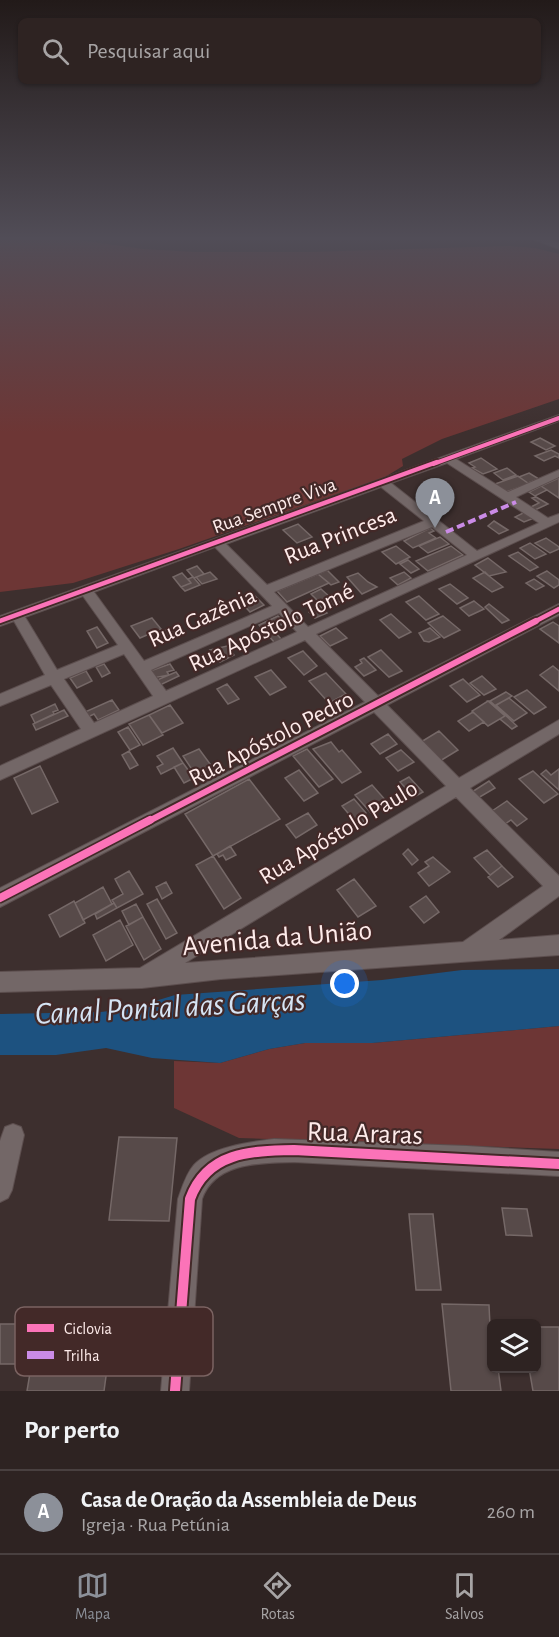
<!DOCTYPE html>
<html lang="pt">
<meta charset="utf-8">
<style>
body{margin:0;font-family:"Alegreya Sans",sans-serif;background:#3a2f2f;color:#f1f3f6}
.controls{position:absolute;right:18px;bottom:18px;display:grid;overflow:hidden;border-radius:9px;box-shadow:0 2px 4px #0004}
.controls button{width:54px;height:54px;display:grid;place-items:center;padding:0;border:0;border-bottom:2px solid #494040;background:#2e2322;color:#f1f3f6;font:30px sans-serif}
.you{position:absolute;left:345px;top:984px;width:21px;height:21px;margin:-15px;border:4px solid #fff;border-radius:50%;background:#1a73e8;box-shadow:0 0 0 9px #1a73e833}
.badge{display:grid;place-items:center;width:39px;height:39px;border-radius:50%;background:#8c9099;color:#fff;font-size:20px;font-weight:700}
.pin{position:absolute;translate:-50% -50px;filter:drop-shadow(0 2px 3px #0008)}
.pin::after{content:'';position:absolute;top:32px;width:21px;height:18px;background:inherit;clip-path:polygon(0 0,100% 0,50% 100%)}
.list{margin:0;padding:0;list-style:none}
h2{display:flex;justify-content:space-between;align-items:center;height:78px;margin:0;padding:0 24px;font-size:26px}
h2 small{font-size:20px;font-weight:400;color:#a7a4a5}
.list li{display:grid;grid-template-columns:39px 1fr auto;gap:18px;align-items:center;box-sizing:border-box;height:84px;padding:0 24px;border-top:2px solid #494040}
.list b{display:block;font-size:22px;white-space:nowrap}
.list p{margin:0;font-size:20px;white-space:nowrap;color:#a7a4a5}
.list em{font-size:20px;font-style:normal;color:#a7a4a5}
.icon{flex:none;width:33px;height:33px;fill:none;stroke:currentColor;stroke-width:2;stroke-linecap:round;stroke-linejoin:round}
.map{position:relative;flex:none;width:559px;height:1391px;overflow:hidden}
.search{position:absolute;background:#2e2322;box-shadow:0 2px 4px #0004;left:18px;right:18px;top:18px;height:66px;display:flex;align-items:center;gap:15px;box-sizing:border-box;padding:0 21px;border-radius:9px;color:#a7a4a5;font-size:22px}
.sheet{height:162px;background:#2e2322}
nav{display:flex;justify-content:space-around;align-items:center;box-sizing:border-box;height:84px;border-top:2px solid #494040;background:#2e2322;font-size:16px;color:#a7a4a5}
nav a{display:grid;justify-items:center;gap:3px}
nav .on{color:#8c9099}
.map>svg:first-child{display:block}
.green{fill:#6d3635}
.water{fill:#1d5280}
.building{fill:#574a49;stroke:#756867;stroke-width:1.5}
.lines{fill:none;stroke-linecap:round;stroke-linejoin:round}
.minor-casing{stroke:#5c4e4e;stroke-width:2}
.major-casing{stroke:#5c4e4e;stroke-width:2}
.minor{fill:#736767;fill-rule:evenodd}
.major{fill:#6f6a6d;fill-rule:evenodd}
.quiet{stroke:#ca8be6;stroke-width:4;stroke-dasharray:8 4;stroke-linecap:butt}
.cycleway-far4-casing{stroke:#432928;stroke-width:6}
.cycleway-far3-casing{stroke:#432928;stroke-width:8}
.cycleway-far2-casing{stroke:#432928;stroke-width:10}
.cycleway-far1-casing{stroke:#432928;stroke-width:11}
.cycleway-casing{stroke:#432928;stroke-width:14}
.cycleway-far4{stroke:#fb73b8;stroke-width:4}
.cycleway-far3{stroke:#fb73b8;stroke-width:4.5}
.cycleway-far2{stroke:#fb73b8;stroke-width:6}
.cycleway-far1{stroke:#fb73b8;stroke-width:8}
.cycleway{stroke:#fb73b8;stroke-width:10}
.labels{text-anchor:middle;stroke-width:4.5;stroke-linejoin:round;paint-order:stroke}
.far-street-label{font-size:20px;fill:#feebea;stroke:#432928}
.street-label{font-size:24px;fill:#feebea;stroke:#432928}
.near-street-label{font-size:28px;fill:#feebea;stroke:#432928}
.near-water-label{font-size:32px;font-style:italic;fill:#d5e4f4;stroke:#432928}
.key{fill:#432928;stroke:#7b6362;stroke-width:1.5}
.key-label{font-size:16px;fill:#feebea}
</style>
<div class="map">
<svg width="559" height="1391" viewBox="0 0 559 1391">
<rect width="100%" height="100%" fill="#3d2f2e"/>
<path class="green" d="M0,238H64L143,249L195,252H309L509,246L535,248L559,254V399L442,439L402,459L403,466L385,477L179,549L73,583L0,592Z
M559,1026V1149L239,1138L174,1108V1061L220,1063L269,1049L305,1043H372Z"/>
<path class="water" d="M559,969V1026L372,1043H305L269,1049L220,1063L152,1058L106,1048L56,1055H0V1014L101,1012L132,1008L175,995L382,980L462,970Z"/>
<path class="building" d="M540,438L555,446L546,450L531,442Z
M551,450L559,454V458L555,456L544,461L535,456Z
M481,458L497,469L483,474L472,468L475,467L469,463Z
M507,468L516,475L503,480L494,473Z
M529,473L539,479L528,483L519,477Z
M518,476L529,484L506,492L495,484Z
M559,478V498L541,486Z
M541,486L547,490L535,496L529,492Z
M536,497L548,504L535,510L531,507L539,503L532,498Z
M525,512L534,518L524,522L515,517Z
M494,521L508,530L499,534L488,526Z
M298,524L312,537L297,543L283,530Z
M430,528L434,531L429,533L436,538L413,548L404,541Z
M440,537L449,544L428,553L419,546Z
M546,538L559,547V549L550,553L535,543Z
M530,543L546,554L535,559L520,548Z
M396,546L410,557L396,564L382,552Z
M451,546L463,555L428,571L416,561Z
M518,552L538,567L530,571L509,556Z
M488,558L506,572L489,576L475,565Z
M408,560L419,569L411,573L400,564Z
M197,566L204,574L194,578L187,570Z
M327,570L339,582L331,585L318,574Z
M547,571L559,580V585L554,588L537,576Z
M210,572L217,579L202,584L196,577Z
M404,572L411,578L398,585L390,578Z
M485,572L489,576L503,587L492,592L473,578Z
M182,573L191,583L181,587L173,577Z
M358,573L368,582L377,587L362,594L347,577Z
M318,574L329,583L287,602L277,591Z
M193,577L200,585L185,591L181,587L191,583L188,579Z
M534,579L544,586L536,590L526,583Z
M450,584L468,598L457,604L439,589Z
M321,589L331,598L320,603L311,594Z
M253,594L264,605L250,612L239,600Z
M337,595L343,600L327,608L321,602Z
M419,596L439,614L426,620L406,602Z
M474,601L484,609L469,616L460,608Z
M489,604L509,620L502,623L485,607Z
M319,605L327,613L315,618L309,612Z
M391,614L411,632L399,638L380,620Z
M278,616L285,623L272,629L282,640L275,643L259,625Z
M443,616L460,630L444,638L428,623Z
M152,618L161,629L140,638L131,626Z
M553,622L559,626V643L540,629Z
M97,627L108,643L97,648L87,631Z
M170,628L178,637L162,641L157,634Z
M336,628L347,638L330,646L320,636Z
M430,628L440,637L429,642L424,641L419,633Z
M227,646L234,655L220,662L210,650Z
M381,650L402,671L389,677L368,657Z
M303,651L317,666L304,675L288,658Z
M364,658L376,670L364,676L355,667L362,663L360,660Z
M104,664L110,673L102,677L96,667Z
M170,664L174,670L167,672L169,675L153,678L150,671Z
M553,666L559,671V691L540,675Z
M271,670L286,687L270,695L255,677Z
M86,671L92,681L77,688L70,678Z
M176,672L179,676L160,685L157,680Z
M326,673L346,694L329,703L309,681Z
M482,676L496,689L484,695L470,683Z
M463,679L480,695L467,702L450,686Z
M227,684L239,699L228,704L217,689Z
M527,690L546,707L534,714L514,697Z
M506,692L512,696L495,706L490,701Z
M509,698L527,713L514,721L496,705Z
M112,700L119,710L98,720L94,714L88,717L85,712Z
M488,701H490L517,726L512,729L500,719L505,716Z
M488,701L505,716L488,726L472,711Z
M55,704L58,710L53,712L54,714L35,723L31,715Z
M170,705L183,723L162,733L149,715Z
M64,710L68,716L36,730L33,724Z
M473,712L484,722L469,731L458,721Z
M149,715L163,735L143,745L129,724Z
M128,727L140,745L130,750L118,732Z
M439,731L458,750L440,761L421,742Z
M388,734L397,744L380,754L371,744Z
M331,742L339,752L342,750L361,772L342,783L313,749Z
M173,748L183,763L161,774L157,767L163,764L157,756Z
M199,749L216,772L206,777L204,774L197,777L183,756Z
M307,749L333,779L319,787L293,756Z
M401,750L414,762L398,771L386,758Z
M129,751L138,765L130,769L122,755Z
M183,763L194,778L184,783L174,767Z
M40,766L58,802L32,814L14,778Z
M559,769V790L541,774L546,770L551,775Z
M299,770L318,793L304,801L285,778Z
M533,771L558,794L544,803L519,779Z
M409,777L423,792L414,797L400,782Z
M249,779L280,819L213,856L185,814Z
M489,781L495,788L478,798L472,792Z
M372,785L388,803L371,813L355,795Z
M354,799L366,813L360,816L365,821L358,825L342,806Z
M507,801L527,819L517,826L511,820L502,826L489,813Z
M308,813L317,825L296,838L286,825Z
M230,846L236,855L226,860L223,855L219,857L217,854Z
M408,849L418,860L412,865L403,854Z
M487,850L502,866L490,875L474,858Z
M213,856L241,898L224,909L196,865Z
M433,857L450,872L429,886L418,873L429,866L425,862Z
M502,866L513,877L498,887L488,877Z
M129,871L143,894L117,908L112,900L123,894L115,879Z
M354,879L376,906L358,917L337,890Z
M166,882L172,893L162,899L156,887Z
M103,887L112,904L83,920L75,903Z
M426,896L439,912L424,923L410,907Z
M157,899L177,933L166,939L147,904Z
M74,901L85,923L60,937L49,915Z
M114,903L117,908L97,919L95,914Z
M136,904L143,917L129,925L122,911Z
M143,917L161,949L144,960L126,926Z
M120,920L133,945L106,961L93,935Z
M119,1137L177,1138L169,1221L109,1220Z
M502,1208L527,1209L532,1236L506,1235Z
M409,1214H433L441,1290H416Z
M442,1304L489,1305L492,1368H498L501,1391H451Z
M0,1324H47L40,1364H0Z
M536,1327H559V1391H533L529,1368H536Z
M31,1367L107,1369L104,1391H27Z"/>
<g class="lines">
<defs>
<path id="minor" d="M559,415V421L456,459L508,492L559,470V477L516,497L548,518L559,514V522L316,634L378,696L559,604V615L387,705L459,778L559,720V734L470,788L559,876V896L499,940L559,935V955L221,979L142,988L0,992V972L140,968L446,786L374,712L0,907V888L365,702L305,640L0,780V766L81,729L51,685L0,706V694L45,675L14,621L0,626V616ZM447,463L539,523L477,551L391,483ZM381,487L424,521L267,585L226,544ZM432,527L467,555L308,627L274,592ZM215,547L272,606L144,661L94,592ZM83,596L118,645L57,670L25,617ZM279,613L297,632L166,691L151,670ZM124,654L153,696L94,723L64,679ZM456,797L543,886L463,942L185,963Z
M13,1124L21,1127L24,1135L12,1190L8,1198L0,1202V1141L5,1127Z
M274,1139L467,1146L559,1152V1176L294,1162C261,1163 215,1162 202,1199L189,1391H161L178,1199C182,1188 186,1174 194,1165C210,1147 251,1142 274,1139Z"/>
<path id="major" d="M530,238H543L559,243V249Z"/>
</defs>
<use href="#minor" class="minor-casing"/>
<use href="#major" class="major-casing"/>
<use href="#minor" class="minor"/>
<use href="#major" class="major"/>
<path class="quiet" d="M446,532L516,502"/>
<defs>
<path id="cycleway-far4" d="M433,464L559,418"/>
<path id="cycleway-far3" d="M0,621L437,462
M534,622L559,609"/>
<path id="cycleway-far2" d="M147,822L536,621"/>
<path id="cycleway-far1" d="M0,898L150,820"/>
<path id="cycleway" d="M175,1391L190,1199C207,1152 250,1151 294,1150L559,1164"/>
</defs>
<use href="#cycleway-far4" class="cycleway-far4-casing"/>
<use href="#cycleway-far3" class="cycleway-far3-casing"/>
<use href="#cycleway-far2" class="cycleway-far2-casing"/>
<use href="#cycleway-far1" class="cycleway-far1-casing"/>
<use href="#cycleway" class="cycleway-casing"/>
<use href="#cycleway-far4" class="cycleway-far4"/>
<use href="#cycleway-far3" class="cycleway-far3"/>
<use href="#cycleway-far2" class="cycleway-far2"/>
<use href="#cycleway-far1" class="cycleway-far1"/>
<use href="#cycleway" class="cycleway"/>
</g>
<linearGradient id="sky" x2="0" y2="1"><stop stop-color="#221a19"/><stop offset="0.55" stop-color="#514d57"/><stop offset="1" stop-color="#514d57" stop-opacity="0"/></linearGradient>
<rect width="559" height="433" fill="url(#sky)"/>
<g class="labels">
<g class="far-street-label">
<text transform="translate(274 505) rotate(-20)" y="7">Rua Sempre Viva</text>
</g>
<g class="street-label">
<text transform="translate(340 535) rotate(-22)" y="8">Rua Princesa</text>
<text transform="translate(202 617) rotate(-24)" y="8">Rua Gazênia</text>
<text transform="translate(271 627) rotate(-25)" y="8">Rua Apóstolo Tomé</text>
<text transform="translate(271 738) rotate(-27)" y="8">Rua Apóstolo Pedro</text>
<text transform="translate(338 832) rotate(-31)" y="8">Rua Apóstolo Paulo</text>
</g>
<g class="near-street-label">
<text transform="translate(277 937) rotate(-5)" y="10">Avenida da União</text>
<text transform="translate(365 1132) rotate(2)" y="10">Rua Araras</text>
</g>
<g class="near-water-label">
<text transform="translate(170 1006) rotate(-3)" y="11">Canal Pontal das Garças</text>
</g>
</g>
<rect x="15" y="1307" width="198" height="69" rx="9" class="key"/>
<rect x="27" y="1324" width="27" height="8" fill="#fb73b8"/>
<rect x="27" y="1351" width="27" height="8" fill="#ca8be6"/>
<g class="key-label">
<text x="64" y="1334">Ciclovia</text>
<text x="64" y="1361">Trilha</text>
</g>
</svg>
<div class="controls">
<button><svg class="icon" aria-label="layers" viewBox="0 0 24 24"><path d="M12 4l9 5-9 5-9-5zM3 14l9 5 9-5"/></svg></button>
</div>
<div class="you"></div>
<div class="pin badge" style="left:435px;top:528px">A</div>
<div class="search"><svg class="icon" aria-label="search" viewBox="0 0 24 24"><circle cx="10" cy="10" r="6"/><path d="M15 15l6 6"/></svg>Pesquisar aqui</div>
</div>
<section class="sheet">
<h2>Por perto<small></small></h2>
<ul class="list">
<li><span class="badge">A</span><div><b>Casa de Oração da Assembleia de Deus</b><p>Igreja · Rua Petúnia</p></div><em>260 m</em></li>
</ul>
</section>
<nav>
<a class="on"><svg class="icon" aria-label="map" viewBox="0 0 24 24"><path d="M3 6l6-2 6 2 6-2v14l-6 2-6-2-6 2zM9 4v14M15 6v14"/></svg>Mapa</a>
<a><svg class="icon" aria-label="directions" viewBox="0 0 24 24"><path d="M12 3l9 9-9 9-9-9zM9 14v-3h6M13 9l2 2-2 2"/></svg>Rotas</a>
<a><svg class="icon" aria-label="saved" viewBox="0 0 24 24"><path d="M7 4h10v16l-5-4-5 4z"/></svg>Salvos</a>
</nav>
